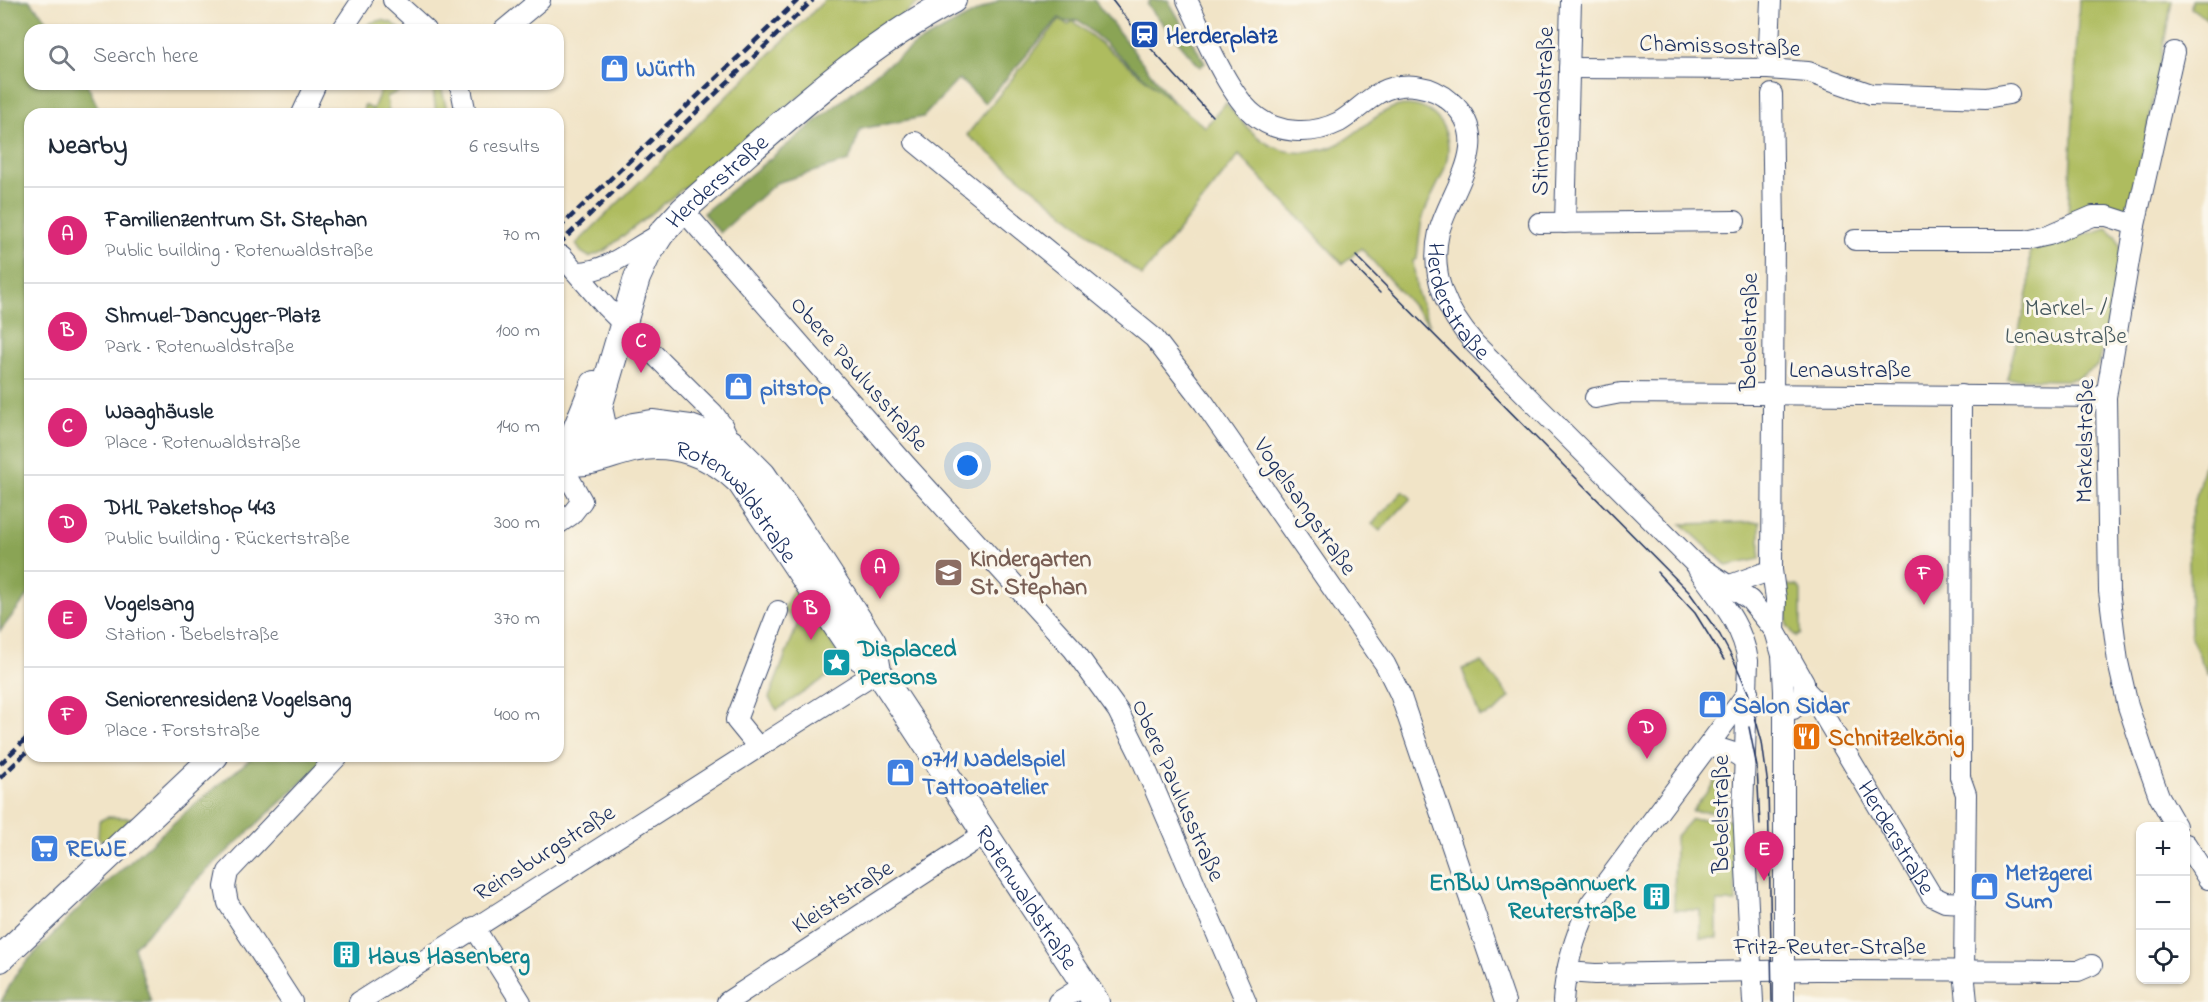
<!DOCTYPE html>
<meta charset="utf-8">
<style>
body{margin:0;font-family:"Indie Flower",sans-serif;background:#f6f6f7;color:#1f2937}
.controls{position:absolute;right:18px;bottom:18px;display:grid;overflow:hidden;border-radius:12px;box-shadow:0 2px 4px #0004}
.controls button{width:54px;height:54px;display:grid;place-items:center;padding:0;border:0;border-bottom:2px solid #e0e1e3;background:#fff;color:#1f2937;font:30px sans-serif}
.you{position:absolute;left:968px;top:466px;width:21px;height:21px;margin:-15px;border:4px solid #fff;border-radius:50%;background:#1a73e8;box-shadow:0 0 0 9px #1a73e833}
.badge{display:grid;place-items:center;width:39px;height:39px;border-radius:50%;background:#db2777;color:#fff;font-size:20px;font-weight:700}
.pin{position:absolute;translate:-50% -50px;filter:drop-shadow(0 2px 3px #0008)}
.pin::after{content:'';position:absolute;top:32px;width:21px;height:18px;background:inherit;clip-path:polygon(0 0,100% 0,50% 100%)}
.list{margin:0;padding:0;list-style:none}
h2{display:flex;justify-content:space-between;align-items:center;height:78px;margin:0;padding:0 24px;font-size:26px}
h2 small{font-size:20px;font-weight:400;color:#747a83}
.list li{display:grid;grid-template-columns:39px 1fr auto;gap:18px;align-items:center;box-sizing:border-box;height:96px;padding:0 24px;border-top:2px solid #e0e1e3}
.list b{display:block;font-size:22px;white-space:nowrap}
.list p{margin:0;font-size:20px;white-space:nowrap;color:#747a83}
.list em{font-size:20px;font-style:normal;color:#747a83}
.icon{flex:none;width:33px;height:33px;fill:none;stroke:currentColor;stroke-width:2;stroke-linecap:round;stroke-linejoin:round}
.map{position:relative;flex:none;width:2208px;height:1002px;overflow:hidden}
.search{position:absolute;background:#fff;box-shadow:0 2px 4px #0004;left:24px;top:24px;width:540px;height:66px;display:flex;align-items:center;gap:15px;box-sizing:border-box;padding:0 21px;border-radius:18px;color:#747a83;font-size:22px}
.panel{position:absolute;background:#fff;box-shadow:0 2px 4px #0004;left:24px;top:108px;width:540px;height:654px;border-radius:18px}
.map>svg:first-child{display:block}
.green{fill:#aebc5e;stroke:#64765e;stroke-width:1.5}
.forest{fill:#8aa455;stroke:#526a5a;stroke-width:1.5}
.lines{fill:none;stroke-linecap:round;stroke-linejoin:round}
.minor-casing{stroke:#3b4a6e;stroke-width:22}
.major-casing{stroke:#3b4a6e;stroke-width:28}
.minor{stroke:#fff;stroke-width:20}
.major{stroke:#fff;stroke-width:26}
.tram{stroke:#1b2f5e;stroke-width:1.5}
.rail{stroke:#1b2f5e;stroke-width:4.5;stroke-dasharray:9 4.5;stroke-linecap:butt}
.labels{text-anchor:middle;stroke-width:6;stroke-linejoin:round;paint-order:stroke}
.transit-label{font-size:24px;font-weight:bold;fill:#164399;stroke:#fbf7ec;text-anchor:start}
.street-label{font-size:24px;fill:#1b2f5e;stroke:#fbf7ec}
.shop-label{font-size:24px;font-weight:bold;fill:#366cbe;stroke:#fbf7ec;text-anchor:start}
.park-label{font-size:24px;fill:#47595e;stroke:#fbf7ec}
.education-label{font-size:24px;font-weight:bold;fill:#785e54;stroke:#fbf7ec;text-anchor:start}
.culture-label{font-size:24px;font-weight:bold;fill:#0d838f;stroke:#fbf7ec;text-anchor:start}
.food-label{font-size:24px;font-weight:bold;fill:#c56008;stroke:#fbf7ec;text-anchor:start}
</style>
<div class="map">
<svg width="2208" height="1002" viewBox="0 0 2208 1002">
<rect width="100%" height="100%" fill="#fbf7ec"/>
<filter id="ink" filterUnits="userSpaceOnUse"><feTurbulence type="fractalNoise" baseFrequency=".0167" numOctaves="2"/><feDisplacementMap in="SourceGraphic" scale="12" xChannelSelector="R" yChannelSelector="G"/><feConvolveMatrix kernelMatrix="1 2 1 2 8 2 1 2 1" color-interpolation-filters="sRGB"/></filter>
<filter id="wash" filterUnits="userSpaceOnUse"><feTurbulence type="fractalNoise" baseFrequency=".008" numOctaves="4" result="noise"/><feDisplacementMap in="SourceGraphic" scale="24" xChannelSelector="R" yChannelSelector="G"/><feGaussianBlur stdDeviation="1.35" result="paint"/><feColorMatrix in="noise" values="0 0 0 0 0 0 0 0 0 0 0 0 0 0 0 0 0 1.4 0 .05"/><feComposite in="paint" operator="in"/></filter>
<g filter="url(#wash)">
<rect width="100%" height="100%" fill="#f1e4c7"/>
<path class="green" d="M825,0H922L604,251L589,257L581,252L576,244Z
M2079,0H2172L2132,214L2096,208L2068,216Z
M2192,0H2208V20L2191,8Z
M1060,19L1068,25L1073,21L1205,127L1226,103C1249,132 1271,157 1311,152C1320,150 1330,149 1338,144C1355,135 1369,120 1386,111C1418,94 1449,116 1448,150C1448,172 1431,193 1424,214C1419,228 1419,244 1417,259L1413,261L1417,292L1430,325L1361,248L1343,264L1239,155L1142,276L967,135Z
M382,20L392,23L401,30H363L370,23Z
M383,84H398L401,90L387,97L389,114H375L372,111L363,114L364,105L373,109Z
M441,86L448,114H436L433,88Z
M2107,228L2117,237L2121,249L2108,331L2097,366L2078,378L2066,380L2007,379L2029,289L2030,251Z
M2208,449V676L2191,637L2188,528Z
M1403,491L1411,498L1380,531L1372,524Z
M1760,522V559L1727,566L1682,524Z
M1787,585L1797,586L1801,590V634L1796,637L1787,625Z
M795,586L841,658L842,667L777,710L769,698L798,623L783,610Z
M1481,662L1510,697L1495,712L1480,717L1462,669Z
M1726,768L1728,773L1726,813L1692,811Z
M107,817L132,818L105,844L98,837L99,821Z
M1691,819H1733L1736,902H1717V938H1700V910H1674L1675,837Z"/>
<path class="forest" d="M0,0H29L56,30H30V84H87L101,114H30V593L0,631Z
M999,0H1094L1173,102L1078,20L1066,22L1059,18L985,103L959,79L923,117L861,129L849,161L776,183L720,233L703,213L876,73L918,43Z
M1150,0H1168L1205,63L1200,67L1147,5Z
M254,756H330L204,873L134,947L151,1002H1L16,974L29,959L77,910L188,810Z"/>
</g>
<g filter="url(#ink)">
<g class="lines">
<defs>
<g id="minor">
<path d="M393,0L426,30"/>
<path id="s1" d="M1187,0C1203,32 1227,92 1253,114C1276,134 1311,136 1339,122C1353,114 1365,101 1379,93C1403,80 1432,85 1451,102C1496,141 1450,190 1439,232C1429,276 1447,312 1475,344L1693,562L1750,600L1775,631L1804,682V697L1793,709L1785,708"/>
<path d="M342,30L362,0"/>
<path d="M504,30L540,0"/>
<path d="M2174,52L2135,225L2106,397L2109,591L2118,662L2128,706L2145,757L2159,796L2176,826"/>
<path d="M1569,68L1768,69L1808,72L1871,94L1986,98L2009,94"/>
<path d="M1768,69L1771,0"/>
<path d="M460,84L466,114"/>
<path d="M1772,94L1774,231L1772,570L1776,599L1775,631L1782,655L1784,691V1002"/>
<path d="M302,114L316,84"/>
<path d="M915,142L1154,338L1204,403L1385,664L1400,694L1505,1002"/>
<path d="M683,210L905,464L1073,649L1118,711L1139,753L1246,1002"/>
<path d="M1539,223L1735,221"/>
<path d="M1565,223L1571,0"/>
<path d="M1855,240H2026L2049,235L2093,216H2107L2135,225"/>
<path d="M562,256L606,307L713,413L722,425L731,443"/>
<path d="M578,272C611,271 633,247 661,234"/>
<path d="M1961,395L1960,777L1966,794L1964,971L1967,1002"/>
<path d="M1595,398L1621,393L2106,397"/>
<path d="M558,524L571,515L582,501L564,469"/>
<path d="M1698,569C1718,598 1743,625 1748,661L1743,811L1753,1002"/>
<path d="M1722,591L1730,585L1772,570"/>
<path id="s2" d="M1805,690L1814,699L1932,896L1945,902L1965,903"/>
<path d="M1709,745L1734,753L1745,760"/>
<path d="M758,747L736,720L778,611"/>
<path d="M2186,844L2208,879"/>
<path d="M474,927L521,1002"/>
<path d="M1567,972L1595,974L1816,970L2078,971L2092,965"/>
<path d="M292,1002L228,903L225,887L228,872L338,756"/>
<path d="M359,1002L878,671"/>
<path d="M727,1002L986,833"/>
<path d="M1058,1002L1085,985"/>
<path d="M1563,1002C1565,967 1575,935 1590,904L1748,692"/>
</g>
<g id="major">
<path id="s3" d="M598,441L603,426L599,407L637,278L647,256L661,234L683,210C768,136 852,53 953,0"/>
<path id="s4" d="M574,463C594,463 612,454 633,449C671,439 713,455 740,482L855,654L878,671L1096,1002"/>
<path d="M564,469L570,444L594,384"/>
<path d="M558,474L598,441L633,426L652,423L690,428L731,443L763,475L798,526L873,642L878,671"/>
<path d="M0,959L215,756"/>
</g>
</defs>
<use href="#minor" class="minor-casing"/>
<use href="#major" class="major-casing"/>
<use href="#minor" class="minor"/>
<use href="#major" class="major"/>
<path class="tram" d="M1112,0L1144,41L1212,116
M1356,256L1689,592L1720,635L1735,663L1748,692L1762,742L1768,786L1772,1002
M1351,263L1380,293
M1657,572L1695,613L1724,660
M1749,727L1757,767L1760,825"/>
<path class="rail" d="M558,229L798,0
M558,245L813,0
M0,764L30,735
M0,778L30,749"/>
</g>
</g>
<defs>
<symbol id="station-square" viewBox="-11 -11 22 22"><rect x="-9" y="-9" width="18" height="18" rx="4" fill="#1a4fb4" stroke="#fbf7ec"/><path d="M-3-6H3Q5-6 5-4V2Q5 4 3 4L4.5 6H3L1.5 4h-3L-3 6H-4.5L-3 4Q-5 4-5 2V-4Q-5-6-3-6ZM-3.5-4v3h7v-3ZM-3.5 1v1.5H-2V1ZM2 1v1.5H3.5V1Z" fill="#fff"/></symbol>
<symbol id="shop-square" viewBox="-11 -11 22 22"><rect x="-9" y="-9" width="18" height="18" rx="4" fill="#3f7fe0" stroke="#fbf7ec"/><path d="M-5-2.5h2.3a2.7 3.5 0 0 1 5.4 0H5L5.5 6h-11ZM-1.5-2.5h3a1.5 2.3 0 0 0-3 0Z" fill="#fff"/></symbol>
<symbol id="school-square" viewBox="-11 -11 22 22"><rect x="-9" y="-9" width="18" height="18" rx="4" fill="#8d6e63" stroke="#fbf7ec"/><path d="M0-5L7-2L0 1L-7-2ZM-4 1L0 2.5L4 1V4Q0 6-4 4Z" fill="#fff"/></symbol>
<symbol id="sight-square" viewBox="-11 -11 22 22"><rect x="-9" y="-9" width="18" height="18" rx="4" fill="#0f9aa8" stroke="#fbf7ec"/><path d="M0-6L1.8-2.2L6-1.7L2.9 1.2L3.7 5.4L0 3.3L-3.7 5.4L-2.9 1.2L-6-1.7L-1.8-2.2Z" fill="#fff"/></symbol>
<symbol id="restaurant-square" viewBox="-11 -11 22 22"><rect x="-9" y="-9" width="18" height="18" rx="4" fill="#e8710a" stroke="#fbf7ec"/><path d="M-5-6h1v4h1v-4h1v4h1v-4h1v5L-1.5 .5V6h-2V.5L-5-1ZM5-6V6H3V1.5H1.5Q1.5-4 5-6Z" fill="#fff"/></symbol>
<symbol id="supermarket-square" viewBox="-11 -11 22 22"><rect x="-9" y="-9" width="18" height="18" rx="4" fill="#3f7fe0" stroke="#fbf7ec"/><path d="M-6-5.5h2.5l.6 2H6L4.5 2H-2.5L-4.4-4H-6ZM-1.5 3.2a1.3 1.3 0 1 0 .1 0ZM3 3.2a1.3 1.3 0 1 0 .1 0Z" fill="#fff"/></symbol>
<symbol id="building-square" viewBox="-11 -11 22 22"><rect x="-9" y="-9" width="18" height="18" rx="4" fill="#0f9aa8" stroke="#fbf7ec"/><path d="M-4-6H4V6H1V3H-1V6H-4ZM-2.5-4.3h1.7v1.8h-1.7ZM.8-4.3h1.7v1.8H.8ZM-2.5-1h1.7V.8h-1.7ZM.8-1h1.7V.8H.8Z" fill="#fff"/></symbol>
</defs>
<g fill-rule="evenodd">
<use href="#station-square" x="1128" y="18" width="33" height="33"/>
<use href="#shop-square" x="598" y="52" width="33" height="33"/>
<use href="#shop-square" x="722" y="370" width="33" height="33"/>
<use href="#school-square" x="932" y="556" width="33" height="33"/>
<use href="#sight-square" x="820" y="646" width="33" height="33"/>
<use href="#shop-square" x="1696" y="688" width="33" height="33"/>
<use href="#restaurant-square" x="1790" y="720" width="33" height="33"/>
<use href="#shop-square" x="884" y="756" width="33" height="33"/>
<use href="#supermarket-square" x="28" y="832" width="33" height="33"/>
<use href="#shop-square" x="1968" y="870" width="33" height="33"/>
<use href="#building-square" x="1640" y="880" width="33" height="33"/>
<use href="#building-square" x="330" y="938" width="33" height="33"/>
</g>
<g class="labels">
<g class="transit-label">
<text x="1166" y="43">Herderplatz</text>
</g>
<g class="street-label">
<text transform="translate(1720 45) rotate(2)" y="8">Chamissostraße</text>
<text transform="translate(1542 111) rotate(-88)" y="8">Stirnbrandstraße</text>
<text dy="8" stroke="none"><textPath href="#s3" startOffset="297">Herderstraße</textPath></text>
<text dy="8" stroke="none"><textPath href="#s1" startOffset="567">Herderstraße</textPath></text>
<text transform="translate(1748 332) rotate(-89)" y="8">Bebelstraße</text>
<text x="1850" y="377">Lenaustraße</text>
<text transform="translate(860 373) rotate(49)" y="8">Obere Paulusstraße</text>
<text transform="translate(2084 441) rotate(-89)" y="8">Markelstraße</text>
<text transform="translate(1306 506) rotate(55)" y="8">Vogelsangstraße</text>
<text dy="8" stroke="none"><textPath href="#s4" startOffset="188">Rotenwaldstraße</textPath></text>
<text transform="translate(1179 790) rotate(66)" y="8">Obere Paulusstraße</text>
<text transform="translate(1720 814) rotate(-90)" y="8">Bebelstraße</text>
<text dy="8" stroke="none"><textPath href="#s2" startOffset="174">Herderstraße</textPath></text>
<text transform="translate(544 852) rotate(-32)" y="8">Reinsburgstraße</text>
<text transform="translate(842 896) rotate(-33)" y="8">Kleiststraße</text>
<text dy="8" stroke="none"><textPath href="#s4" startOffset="684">Rotenwaldstraße</textPath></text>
<text x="1830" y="954">Fritz-Reuter-Straße</text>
</g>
<g class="shop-label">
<text x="636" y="76">Würth</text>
<text x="760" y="395">pitstop</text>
<text x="1733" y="713">Salon Sidar</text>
<text x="922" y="766">0711 Nadelspiel<tspan x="922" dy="28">Tattooatelier</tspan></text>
<text x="66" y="856">REWE</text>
<text x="2005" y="880">Metzgerei<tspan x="2005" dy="28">Sum</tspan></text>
</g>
<g class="park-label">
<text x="2066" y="315">Markel- /<tspan x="2066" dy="28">Lenaustraße</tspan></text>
</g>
<g class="education-label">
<text x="970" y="566">Kindergarten<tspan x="970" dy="28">St. Stephan</tspan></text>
</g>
<g class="culture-label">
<text x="858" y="656">Displaced<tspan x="858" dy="28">Persons</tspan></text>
<text x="1636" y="890" text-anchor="end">EnBW Umspannwerk<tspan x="1636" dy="28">Reuterstraße</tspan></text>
<text x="368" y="963">Haus Hasenberg</text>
</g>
<g class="food-label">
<text x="1828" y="745">Schnitzelkönig</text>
</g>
</g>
</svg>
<div class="controls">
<button>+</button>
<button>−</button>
<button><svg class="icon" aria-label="locate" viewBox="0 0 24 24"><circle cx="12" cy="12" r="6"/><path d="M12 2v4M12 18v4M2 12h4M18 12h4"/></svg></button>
</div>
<div class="you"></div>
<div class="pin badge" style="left:880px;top:599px">A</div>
<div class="pin badge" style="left:811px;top:640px">B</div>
<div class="pin badge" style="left:641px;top:373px">C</div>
<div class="pin badge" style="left:1647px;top:759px">D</div>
<div class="pin badge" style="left:1764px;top:881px">E</div>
<div class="pin badge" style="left:1924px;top:605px">F</div>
<div class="search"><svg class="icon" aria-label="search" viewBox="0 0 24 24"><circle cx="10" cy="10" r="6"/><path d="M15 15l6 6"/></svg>Search here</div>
<section class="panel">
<h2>Nearby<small>6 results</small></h2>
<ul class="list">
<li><span class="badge">A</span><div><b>Familienzentrum St. Stephan</b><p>Public building · Rotenwaldstraße</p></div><em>70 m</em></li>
<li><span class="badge">B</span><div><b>Shmuel-Dancyger-Platz</b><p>Park · Rotenwaldstraße</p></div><em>100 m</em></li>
<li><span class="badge">C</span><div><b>Waaghäusle</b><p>Place · Rotenwaldstraße</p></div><em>140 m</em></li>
<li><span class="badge">D</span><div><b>DHL Paketshop 443</b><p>Public building · Rückertstraße</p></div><em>300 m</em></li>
<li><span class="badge">E</span><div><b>Vogelsang</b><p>Station · Bebelstraße</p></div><em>370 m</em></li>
<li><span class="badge">F</span><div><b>Seniorenresidenz Vogelsang</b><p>Place · Forststraße</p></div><em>400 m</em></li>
</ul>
</section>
</div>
